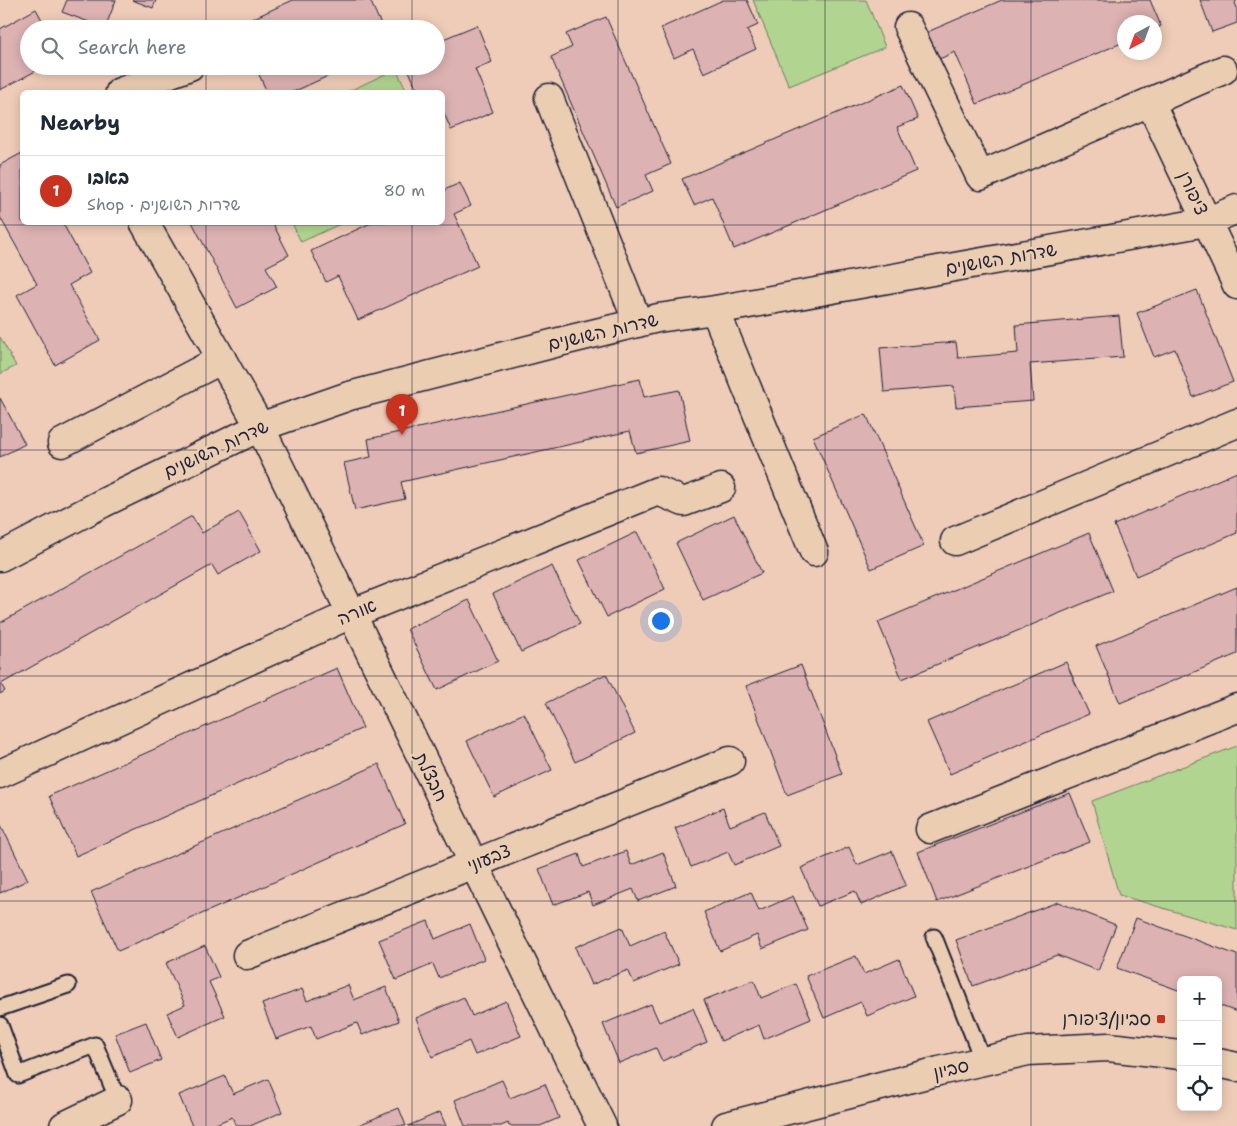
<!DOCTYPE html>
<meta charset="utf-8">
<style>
body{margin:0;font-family:"Shantell Sans","Playpen Sans Hebrew",sans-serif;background:#f6f6f7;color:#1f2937}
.controls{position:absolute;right:15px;bottom:15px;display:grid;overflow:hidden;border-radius:8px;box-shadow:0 2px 12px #0003}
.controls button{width:45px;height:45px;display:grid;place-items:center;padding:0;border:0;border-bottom:1px solid #e0e1e3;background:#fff;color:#1f2937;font:25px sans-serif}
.compass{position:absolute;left:1117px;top:15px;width:45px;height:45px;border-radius:50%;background:#fff;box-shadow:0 2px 12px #0003;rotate:221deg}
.you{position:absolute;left:660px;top:620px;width:18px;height:18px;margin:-12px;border:4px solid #fff;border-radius:50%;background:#1a73e8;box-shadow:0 0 0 8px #1a73e833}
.badge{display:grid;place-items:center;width:32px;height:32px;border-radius:50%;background:#c8321e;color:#fff;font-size:16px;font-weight:700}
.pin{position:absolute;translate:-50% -41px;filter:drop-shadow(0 1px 2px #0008)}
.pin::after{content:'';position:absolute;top:26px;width:18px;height:15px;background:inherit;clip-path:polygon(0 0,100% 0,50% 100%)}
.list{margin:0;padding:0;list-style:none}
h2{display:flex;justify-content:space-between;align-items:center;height:65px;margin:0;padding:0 20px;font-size:21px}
h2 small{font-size:16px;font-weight:400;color:#747a83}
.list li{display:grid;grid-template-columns:32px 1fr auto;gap:15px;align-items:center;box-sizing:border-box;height:70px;padding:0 20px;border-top:1px solid #e0e1e3}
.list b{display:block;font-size:19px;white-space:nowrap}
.list p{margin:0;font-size:16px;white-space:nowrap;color:#747a83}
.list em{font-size:16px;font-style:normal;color:#747a83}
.icon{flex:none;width:28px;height:28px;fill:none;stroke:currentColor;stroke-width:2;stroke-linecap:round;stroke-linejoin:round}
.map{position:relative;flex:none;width:1237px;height:1126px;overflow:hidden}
.search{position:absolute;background:#fff;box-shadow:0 2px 12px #0003;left:20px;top:20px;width:425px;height:55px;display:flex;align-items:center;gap:12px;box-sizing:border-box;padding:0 18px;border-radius:28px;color:#747a83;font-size:19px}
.panel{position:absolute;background:#fff;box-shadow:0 2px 12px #0003;left:20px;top:90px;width:425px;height:135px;border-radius:8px}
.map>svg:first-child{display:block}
.green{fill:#b1d590;stroke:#6a7c66}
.building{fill:#ddb2b3;stroke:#22223b}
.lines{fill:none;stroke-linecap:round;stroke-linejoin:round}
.lane-casing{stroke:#22223b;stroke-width:19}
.street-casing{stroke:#22223b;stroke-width:31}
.secondary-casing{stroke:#22223b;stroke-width:31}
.lane{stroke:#ebceb2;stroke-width:15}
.street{stroke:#ebceb2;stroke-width:28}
.secondary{stroke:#ebceb2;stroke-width:28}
.grid{fill:none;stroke:#22223b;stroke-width:1;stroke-opacity:0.55}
.poi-dot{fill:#c8321e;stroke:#ebceb2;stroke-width:2}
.labels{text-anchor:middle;stroke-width:5;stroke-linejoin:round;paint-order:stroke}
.street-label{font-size:18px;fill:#22223b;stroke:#ebceb2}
.poi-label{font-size:18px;fill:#22223b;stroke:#ebceb2;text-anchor:end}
</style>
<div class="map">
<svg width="1237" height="1126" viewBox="0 0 1237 1126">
<rect width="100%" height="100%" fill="#efccb7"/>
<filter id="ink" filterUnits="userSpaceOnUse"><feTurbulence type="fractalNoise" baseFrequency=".02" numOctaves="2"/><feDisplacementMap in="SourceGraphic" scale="10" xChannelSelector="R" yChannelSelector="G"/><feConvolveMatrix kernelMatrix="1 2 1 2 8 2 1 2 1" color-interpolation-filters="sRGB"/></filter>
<g filter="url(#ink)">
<path class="green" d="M753,0H866L885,47L789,86Z
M396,69L407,92H347Z
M292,223H342L301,242Z
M0,337L16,366L0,374Z
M1237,746V930L1119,895L1092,801Z"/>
<path class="building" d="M67,0H116L105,28L62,12Z
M132,0H156L153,8Z
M293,0H370L383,29H230Z
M723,0H747L758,25L747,30L756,49L704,73L693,49L674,58L661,28Z
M1002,0H1150L1161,26L1154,29V22H1124V42L977,104L955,52L937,60L925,33Z
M1200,0H1237L1235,3L1237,8V23L1212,32Z
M36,9L47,29H29V66H45L0,90V29Z
M606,17L671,164L646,175L653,191L616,207L551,57L572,47L566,34Z
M477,25L492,62L475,69L493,112L451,130L442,108V92H436L435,90L430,92H418L407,66H436V42Z
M255,66H350L293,92H267Z
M903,85L918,119L897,127L916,171L734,249L712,197L694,205L682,179Z
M22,153V222H62L90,273L69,285L100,340L55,365L17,295L37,284L0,217V165Z
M460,183L471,206L454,214L478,266L358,320L338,276L326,282L311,251L373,222H442V191Z
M192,222H272L289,255L266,267L277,287L237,308Z
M1197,290L1233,382L1193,397L1175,349L1154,357L1137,313Z
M1119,316L1123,357L1030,364L1033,401L956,407L954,386L884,392L880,348L956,342L958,358L1018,353L1016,325Z
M640,379L644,397L679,390L690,441L636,453L630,431L401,482L405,499L355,510L344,463L371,457L368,439Z
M0,398L25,444L0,457Z
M866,414L924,546L871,569L813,437Z
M1237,472V533L1136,576L1114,525Z
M239,512L261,551L218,575L212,565L1,684L5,691L0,694V623L192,516L202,533Z
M734,515L762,573L703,600L676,543Z
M637,532L665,589L607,617L579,560Z
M1089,533L1113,591L902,679L878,622Z
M552,566L580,624L521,652L493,594Z
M1237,587V654L1120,703L1096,646Z
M469,600L498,661L437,690L407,629Z
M1066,662L1089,714L950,774L927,722Z
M801,665L842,774L787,795L746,686Z
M337,668L363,728L76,856L49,796Z
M606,674L635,733L575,762L546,703Z
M524,713L552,770L494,797L467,741Z
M379,764L405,824L118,951L91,892Z
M1070,793L1090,842L937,902L918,852Z
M723,808L730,826L765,812L779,846L734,865L728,852L691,867L675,828Z
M0,825H1L28,880L0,893Z
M849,847L857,865L892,851L906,885L861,905L855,891L818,906L801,868Z
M626,851L631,865L663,852L676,886L638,901L633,889L593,905L588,892L553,905L539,869L579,854L583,867Z
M751,892L759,911L793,896L808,930L762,949L757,935L720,951L704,912Z
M1058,902L1116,925L1098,971L1057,955L973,986L956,940Z
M1136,918L1237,955V1012L1218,1005V980H1181V991L1117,968Z
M428,921L435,939L470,924L484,959L439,978L433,964L396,980L379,940Z
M622,927L630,946L664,931L679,964L634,983L628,970L591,985L575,947Z
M205,946L219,977L209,982L225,1016L178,1037L167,1013L185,1005L166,963Z
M856,956L864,974L899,959L914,996L867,1016L861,1002L824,1018L806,976Z
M754,980L761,998L796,984L811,1019L764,1039L759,1025L721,1041L704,1000Z
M348,985L354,1000L386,987L399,1021L362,1035L357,1023L316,1039L311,1026L276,1039L262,1004L302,989L307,1001Z
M464,997L472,1016L506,1001L521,1036L475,1055L469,1041L432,1057L416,1018Z
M651,1004L659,1022L693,1008L707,1042L662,1061L656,1048L619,1063L603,1024Z
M146,1022L161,1060L130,1073L115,1034Z
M225,1076L233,1094L268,1079L282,1112L250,1126H236L232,1117L211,1126H192L179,1095Z
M502,1080L510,1098L545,1084L559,1118L540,1126H509L508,1123L501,1126H465L455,1100Z
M399,1108L406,1126H356Z
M440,1112L446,1126H408Z"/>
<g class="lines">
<defs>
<path id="lane" d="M934,937L983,1061
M0,1008L68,985
M0,1025L18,1075L95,1045L118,1100"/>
<path id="street" d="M908,27L980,176L1223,70
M120,92L190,66
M549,98L638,323
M1150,102L1237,285
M144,222L260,427L602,1126
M715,310L814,552
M62,443L222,359
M955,541L1237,423
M0,557L103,503L260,427L349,396L563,341L658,318L715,310L1206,222L1237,209
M0,774L351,614L658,491L684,502L721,488
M930,829L1237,708
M247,955L730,761
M64,1126L118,1100"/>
<path id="secondary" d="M1218,1063L1237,1067
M726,1126L939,1071L1028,1051L1108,1047L1181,1055"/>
</defs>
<use href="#lane" class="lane-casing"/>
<use href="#street" class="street-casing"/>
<use href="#secondary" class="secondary-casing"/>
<use href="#lane" class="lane"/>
<use href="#street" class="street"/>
<use href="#secondary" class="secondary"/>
</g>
</g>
<path class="grid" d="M206,0V29M412,0V29M618,0V1126M825,0V1126M1031,0V1126M206,66V92M412,66V92M206,222V1126M412,222V1126M0,225H1237M0,450H1237M0,676H1237M0,901H1237"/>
<rect class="poi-dot" x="1156" y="1014" width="10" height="10" rx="2.5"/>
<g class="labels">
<g class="street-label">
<text transform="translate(1193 193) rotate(65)" y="6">ציפורן</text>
<text transform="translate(1001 259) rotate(-10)" y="6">שדרות השושנים</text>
<text transform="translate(603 332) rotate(-13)" y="6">שדרות השושנים</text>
<text transform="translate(216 449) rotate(-25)" y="6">שדרות השושנים</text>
<text transform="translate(357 612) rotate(-23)" y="6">אורה</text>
<text transform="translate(431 777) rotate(64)" y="6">חבצלת</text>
<text transform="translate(489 858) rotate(-22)" y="6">צבעוני</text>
<text transform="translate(951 1069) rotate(-13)" y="6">סביון</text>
</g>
<g class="poi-label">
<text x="1151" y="1025">סביון/ציפורן</text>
</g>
</g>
</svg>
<div class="controls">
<button>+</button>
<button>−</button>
<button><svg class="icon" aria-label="locate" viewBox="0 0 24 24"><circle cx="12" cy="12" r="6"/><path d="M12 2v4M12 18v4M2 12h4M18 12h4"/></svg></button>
</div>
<svg class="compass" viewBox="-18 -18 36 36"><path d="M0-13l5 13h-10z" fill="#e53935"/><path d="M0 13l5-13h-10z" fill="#747a83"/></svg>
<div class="you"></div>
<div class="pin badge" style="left:402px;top:435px">1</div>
<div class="search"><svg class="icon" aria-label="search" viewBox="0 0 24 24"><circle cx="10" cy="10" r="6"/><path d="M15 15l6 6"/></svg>Search here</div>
<section class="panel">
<h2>Nearby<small></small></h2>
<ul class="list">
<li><span class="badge">1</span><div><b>באבו</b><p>Shop · שדרות השושנים</p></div><em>80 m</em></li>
</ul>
</section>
</div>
